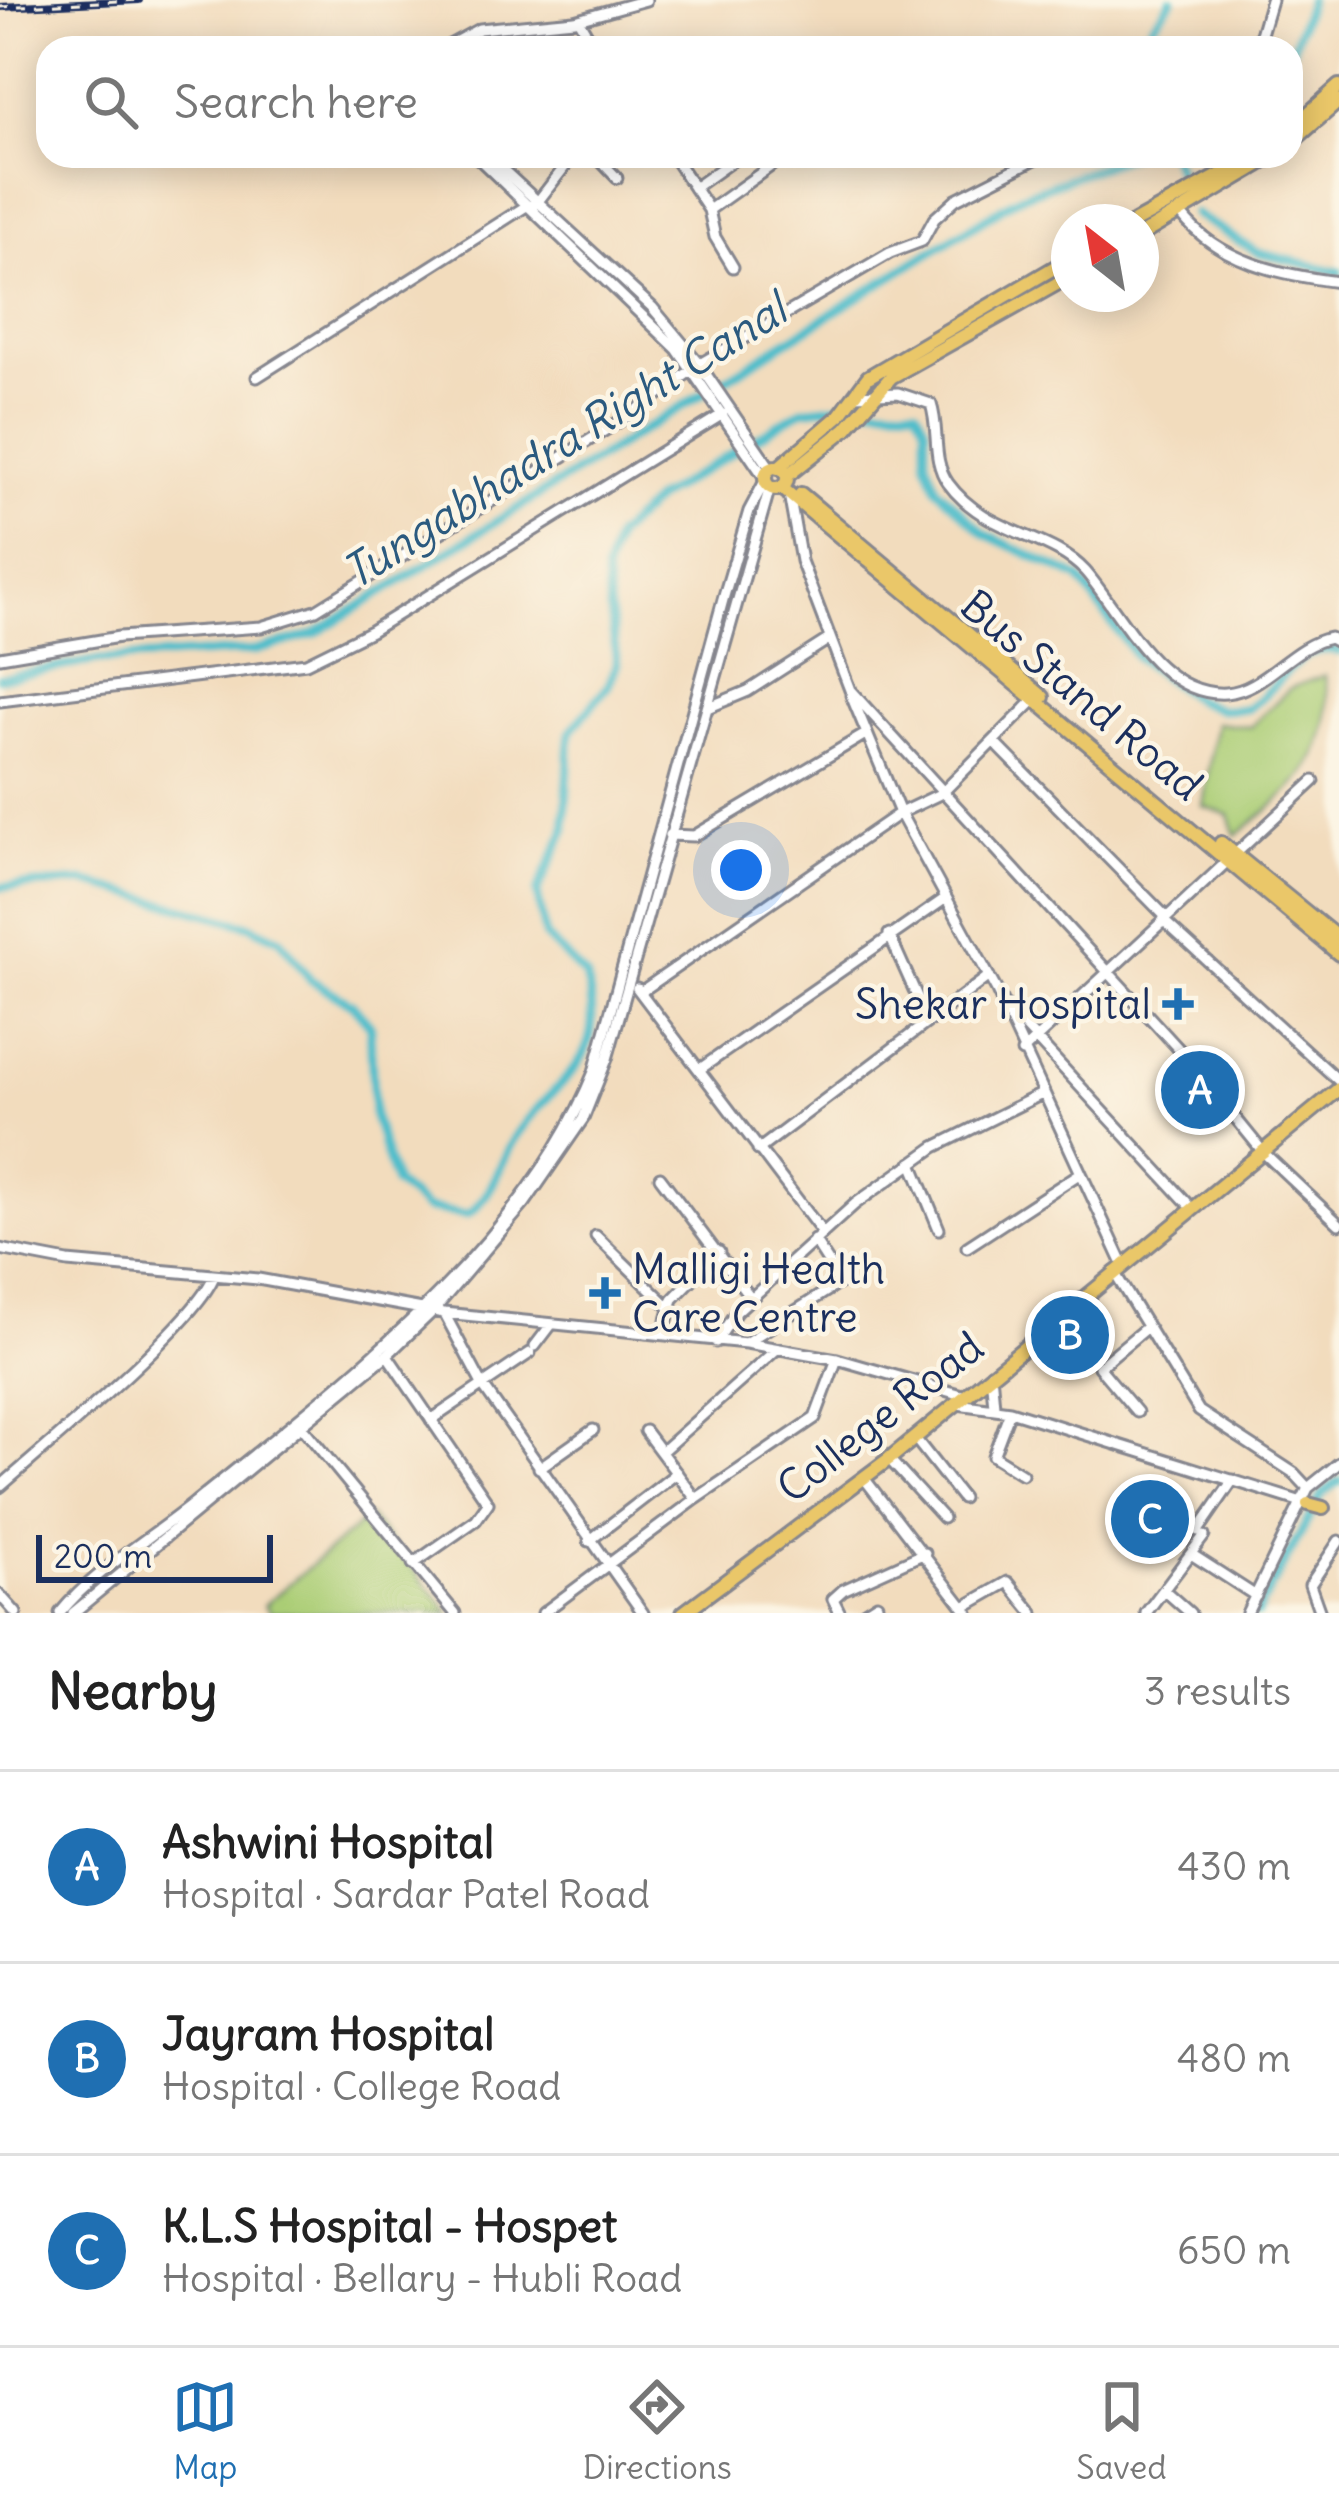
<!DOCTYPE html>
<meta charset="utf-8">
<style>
body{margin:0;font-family:Delius,sans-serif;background:#f6f6f6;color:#222}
.compass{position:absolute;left:1051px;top:204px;width:108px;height:108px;border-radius:50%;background:#fff;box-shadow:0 6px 30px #0003;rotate:329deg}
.scale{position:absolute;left:36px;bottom:30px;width:237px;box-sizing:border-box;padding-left:12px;border:6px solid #1b2f5e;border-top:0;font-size:33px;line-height:42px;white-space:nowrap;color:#1b2f5e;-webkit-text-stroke:9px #fcf5e5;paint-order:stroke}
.you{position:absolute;left:741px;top:870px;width:42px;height:42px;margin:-30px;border:9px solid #fff;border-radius:50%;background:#1a73e8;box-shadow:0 0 0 18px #1a73e833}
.badge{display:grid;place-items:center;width:78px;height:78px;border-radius:50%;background:#1f6fb2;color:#fff;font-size:39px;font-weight:700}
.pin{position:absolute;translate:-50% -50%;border:6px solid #fff;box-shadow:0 3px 12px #0006}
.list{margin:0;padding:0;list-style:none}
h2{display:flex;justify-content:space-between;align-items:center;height:156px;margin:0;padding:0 48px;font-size:51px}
h2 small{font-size:39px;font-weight:400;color:#767676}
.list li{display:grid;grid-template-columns:78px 1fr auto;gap:36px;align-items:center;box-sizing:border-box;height:192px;padding:0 48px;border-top:3px solid #e0e0e0}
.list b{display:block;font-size:45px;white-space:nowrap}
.list p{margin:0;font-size:39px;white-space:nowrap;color:#767676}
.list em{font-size:39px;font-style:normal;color:#767676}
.icon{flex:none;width:66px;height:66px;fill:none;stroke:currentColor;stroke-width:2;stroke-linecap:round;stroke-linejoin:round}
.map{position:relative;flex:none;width:1339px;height:1613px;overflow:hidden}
.search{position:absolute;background:#fff;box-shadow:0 6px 30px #0003;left:36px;right:36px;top:36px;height:132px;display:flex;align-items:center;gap:30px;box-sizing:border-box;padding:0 42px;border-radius:36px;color:#767676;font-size:45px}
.sheet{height:732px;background:#fff}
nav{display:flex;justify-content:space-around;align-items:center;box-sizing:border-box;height:168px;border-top:3px solid #e0e0e0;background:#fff;font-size:33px;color:#767676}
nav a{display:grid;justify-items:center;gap:6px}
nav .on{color:#1f6fb2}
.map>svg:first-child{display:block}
.green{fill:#aacd75;stroke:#627e6a;stroke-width:3}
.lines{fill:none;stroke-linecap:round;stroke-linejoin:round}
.canal{stroke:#51becb;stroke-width:9}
.minor-casing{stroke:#86868e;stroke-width:15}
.major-casing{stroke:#86868e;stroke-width:18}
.minor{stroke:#fff;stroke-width:9}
.major{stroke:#eac769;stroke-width:12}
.rail-casing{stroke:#1b2f5e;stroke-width:8}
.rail{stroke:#fcf5e5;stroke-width:3;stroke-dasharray:9;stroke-linecap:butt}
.poi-dot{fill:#1f6fb2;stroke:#fcf5e5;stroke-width:4.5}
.labels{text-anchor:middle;stroke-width:9;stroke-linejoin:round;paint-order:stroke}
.street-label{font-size:42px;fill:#1b2f5e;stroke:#fcf5e5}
.poi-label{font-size:42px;fill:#1b2f5e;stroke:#fcf5e5;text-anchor:end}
.water-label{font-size:45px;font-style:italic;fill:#2b5a7f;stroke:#fcf5e5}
</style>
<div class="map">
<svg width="1339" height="1613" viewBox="0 0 1339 1613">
<rect width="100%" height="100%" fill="#fcf5e5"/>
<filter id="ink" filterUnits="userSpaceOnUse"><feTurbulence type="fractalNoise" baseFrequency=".00833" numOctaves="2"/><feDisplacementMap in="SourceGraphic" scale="24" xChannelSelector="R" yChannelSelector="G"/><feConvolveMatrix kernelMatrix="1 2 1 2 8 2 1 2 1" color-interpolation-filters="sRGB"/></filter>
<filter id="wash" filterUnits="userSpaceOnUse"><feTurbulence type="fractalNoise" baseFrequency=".004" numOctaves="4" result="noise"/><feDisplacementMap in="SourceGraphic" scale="48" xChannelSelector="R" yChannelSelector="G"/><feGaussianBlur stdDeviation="2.7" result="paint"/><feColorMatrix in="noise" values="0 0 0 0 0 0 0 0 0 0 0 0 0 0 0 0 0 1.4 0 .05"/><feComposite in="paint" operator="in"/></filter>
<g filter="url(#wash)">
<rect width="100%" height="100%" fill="#f2dcbd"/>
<path class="green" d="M1325,675C1339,758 1294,789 1236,836L1229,815L1203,806L1216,723L1250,727L1290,688Z
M369,1516L450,1613H271L264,1605Z"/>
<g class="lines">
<path class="canal" d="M1145,48L1152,25L1172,0
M1291,53L1309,0
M1172,156L1185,193
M1194,214L1259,253L1339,272
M865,406L916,408L926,426V460L937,488L985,534L1079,578L1138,659L1196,700L1221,710L1247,709C1275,692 1302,638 1339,652
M0,678L99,660L255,651L315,634L1021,196L1129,156
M0,887L85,882L251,926L281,940L311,980L352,1004L370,1025L374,1117L395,1184L426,1209L468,1215C493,1196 500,1162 516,1136C555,1076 611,1067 586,977L545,936L537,892L565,831L570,732L608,686L617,664L605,572L616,537L655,500L802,410L848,404
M1257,1613L1322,1494L1339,1481"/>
</g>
</g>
<g filter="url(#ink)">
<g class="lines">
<defs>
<path id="minor" d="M578,19L595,48
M444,48L479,29L574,20L646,0
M1257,48L1271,0
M476,156L677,349L765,478
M488,156L652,307L697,361L771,469
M596,156L617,178
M673,156L709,210L715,237L733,267
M694,188L739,156
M536,204L573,156
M709,210L785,156
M1181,214C1218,262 1282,275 1339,282
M257,377L528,205
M856,395L898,393L931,404C940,431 931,459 948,483C985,534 1051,534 1085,571C1122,613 1158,697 1226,693C1265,690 1290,646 1330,638L1339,643
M789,494L801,561L850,690L1186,1057L1264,1153L1339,1224
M0,657L119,637L261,627L316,610L633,413L700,364L890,253L922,241L934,219L956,199L1041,156
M851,695L900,813L997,991L1123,1264
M0,701L306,663L371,631L723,414
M707,708L748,691L829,639
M994,742L1166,917
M669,835L694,836L864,735
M1163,920L1339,1081
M889,934L927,1019
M637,988L822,1232
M642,991L900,813L942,793L1036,698
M1006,1006L1193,1209
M1022,1052L1314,781
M700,1069L946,898
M758,1150L989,976
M912,1163L939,1229
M660,1177L751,1298
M596,1236L669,1307
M967,1247L1079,1174
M0,1249L68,1262L258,1279L444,1313L746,1343L837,1359L962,1395
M1114,1272L1199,1411L1294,1473L1308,1488
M444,1313L483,1386L643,1613
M663,1334L673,1299L719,1252
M716,1342L736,1312L855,1204L935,1147L1042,1094
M747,1342L841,1282L814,1240
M535,1346L551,1325
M387,1355L488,1503L476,1520L413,1564
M991,1373L994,1406
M957,1404L1010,1411L1308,1504
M1010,1411L993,1456L1022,1474
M1137,1412L1099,1367L1147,1327
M431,1420L530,1353
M298,1422L455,1613
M645,1431L696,1499L815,1418L837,1359
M914,1437L962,1498
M661,1452L777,1349
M889,1459L943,1518
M539,1468L593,1430
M864,1478L968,1613
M0,1487C46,1446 195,1324 214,1276
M1198,1531L1233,1480
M589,1541L677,1473
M1191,1554L1256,1596
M1164,1590L1190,1613
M0,1595L16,1613
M964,1607L1008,1582L1033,1613
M60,1613C95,1570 151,1538 194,1503C339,1386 522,1250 594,1072L724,596L749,511L765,481
M73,1613L387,1355L434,1310L525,1203L583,1119L607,1059L770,487
M543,1613L696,1499
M840,1613L833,1599L843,1590L925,1553
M863,1613L877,1604
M1146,1613L1204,1536
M1247,1613L1308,1488L1339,1463
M1320,1613L1310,1585L1339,1541"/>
<path id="major" d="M1291,129L1339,86
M1291,143L1339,101
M1135,222L1255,156
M1141,235L1274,156
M765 478a11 11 0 1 1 22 0a11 11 0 1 1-22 0Z
M778,468L839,416L868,377L1069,259
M787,476L846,429L891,377L1069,277
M782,488L1339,954
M801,494L1043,697
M1221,843L1339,939
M1308,1504L1323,1508
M683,1613L889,1459L1339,1089"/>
</defs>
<use href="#minor" class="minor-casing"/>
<use href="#major" class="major-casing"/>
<use href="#minor" class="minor"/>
<use href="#major" class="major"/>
<defs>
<path id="rail" d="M0,7L139,0"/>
</defs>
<use href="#rail" class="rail-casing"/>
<use href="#rail" class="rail"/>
</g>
</g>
<g class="poi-dot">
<path d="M1172 986h12v12h12v12h-12v12h-12v-12h-12v-12h12z"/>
<path d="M599 1275h12v12h12v12h-12v12h-12v-12h-12v-12h12z"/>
</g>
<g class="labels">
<g class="street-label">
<text transform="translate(1082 695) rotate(40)" y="15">Bus Stand Road</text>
<text transform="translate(880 1417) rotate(-38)" y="15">College Road</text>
</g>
<g class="poi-label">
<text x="1151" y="1019">Shekar Hospital</text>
<text x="632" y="1284" text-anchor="start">Malligi Health<tspan x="632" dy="48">Care Centre</tspan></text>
</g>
<g class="water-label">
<text transform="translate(564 441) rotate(-32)" y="16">Tungabhadra Right Canal</text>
</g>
</g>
</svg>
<svg class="compass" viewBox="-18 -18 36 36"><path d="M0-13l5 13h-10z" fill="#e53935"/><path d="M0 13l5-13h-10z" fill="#767676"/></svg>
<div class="scale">200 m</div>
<div class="you"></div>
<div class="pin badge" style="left:1200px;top:1090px">A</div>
<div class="pin badge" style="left:1070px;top:1335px">B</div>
<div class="pin badge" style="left:1150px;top:1519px">C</div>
<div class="search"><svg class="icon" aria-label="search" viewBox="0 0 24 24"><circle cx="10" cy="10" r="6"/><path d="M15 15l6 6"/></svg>Search here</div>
</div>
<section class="sheet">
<h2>Nearby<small>3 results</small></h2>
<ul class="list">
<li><span class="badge">A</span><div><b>Ashwini Hospital</b><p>Hospital · Sardar Patel Road</p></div><em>430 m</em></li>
<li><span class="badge">B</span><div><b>Jayram Hospital</b><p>Hospital · College Road</p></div><em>480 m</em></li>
<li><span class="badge">C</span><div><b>K.L.S Hospital - Hospet</b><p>Hospital · Bellary - Hubli Road</p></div><em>650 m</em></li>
</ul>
</section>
<nav>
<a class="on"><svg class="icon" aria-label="map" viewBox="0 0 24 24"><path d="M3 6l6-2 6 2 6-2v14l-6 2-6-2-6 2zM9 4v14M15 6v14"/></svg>Map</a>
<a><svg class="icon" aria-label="directions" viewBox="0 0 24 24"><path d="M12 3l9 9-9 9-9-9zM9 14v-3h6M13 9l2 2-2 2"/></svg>Directions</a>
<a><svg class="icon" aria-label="saved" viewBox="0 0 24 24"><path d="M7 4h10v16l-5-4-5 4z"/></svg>Saved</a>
</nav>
